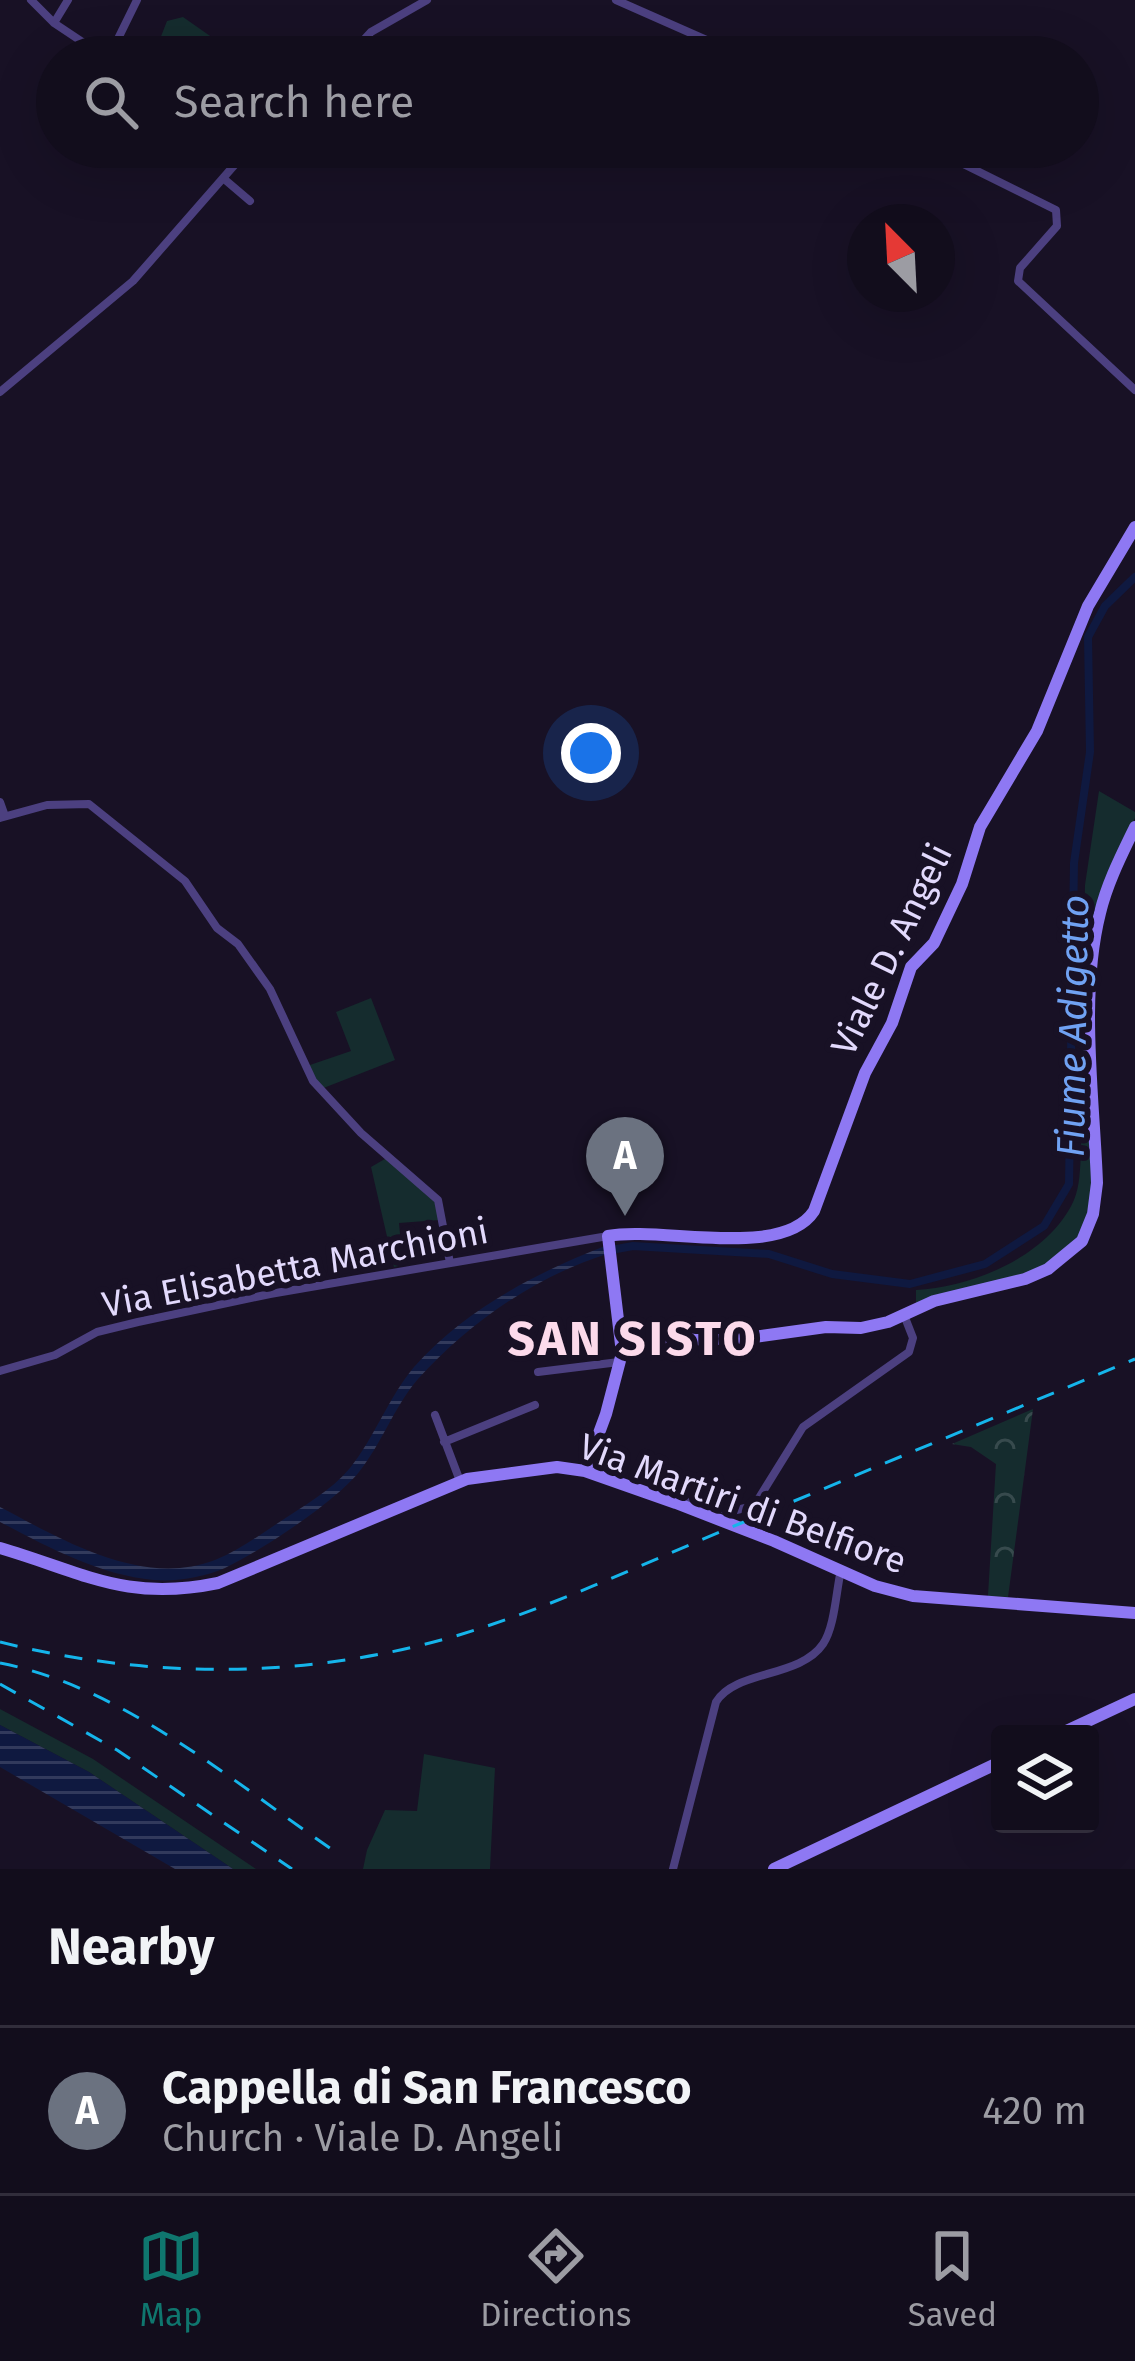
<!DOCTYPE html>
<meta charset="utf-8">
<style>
body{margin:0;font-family:"Fira Sans",sans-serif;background:#1f1b29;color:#f1f3f6}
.controls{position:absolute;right:36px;bottom:36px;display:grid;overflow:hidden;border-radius:12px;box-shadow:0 12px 48px #0002}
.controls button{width:108px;height:108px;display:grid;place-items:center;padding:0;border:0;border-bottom:3px solid #312d3b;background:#120d1c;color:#f1f3f6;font:60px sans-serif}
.compass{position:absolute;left:847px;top:204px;width:108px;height:108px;border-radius:50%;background:#120d1c;box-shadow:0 12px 48px #0002;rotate:336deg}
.you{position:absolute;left:591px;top:753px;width:42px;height:42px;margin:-30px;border:9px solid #fff;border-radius:50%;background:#1a73e8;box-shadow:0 0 0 18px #1a73e833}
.badge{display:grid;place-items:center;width:78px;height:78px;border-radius:50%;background:#0f766e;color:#fff;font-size:39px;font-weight:700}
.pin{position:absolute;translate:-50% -99px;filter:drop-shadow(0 3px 6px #0008)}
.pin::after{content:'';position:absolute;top:63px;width:42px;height:36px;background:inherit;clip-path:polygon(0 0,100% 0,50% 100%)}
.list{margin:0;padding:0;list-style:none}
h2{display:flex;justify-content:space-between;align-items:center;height:156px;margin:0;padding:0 48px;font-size:51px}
h2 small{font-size:39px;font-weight:400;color:#9c9ca3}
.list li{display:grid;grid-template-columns:78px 1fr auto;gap:36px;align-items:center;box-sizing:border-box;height:168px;padding:0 48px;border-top:3px solid #312d3b}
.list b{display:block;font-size:45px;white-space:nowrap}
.list p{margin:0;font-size:39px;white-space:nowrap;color:#9c9ca3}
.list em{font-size:39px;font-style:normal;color:#9c9ca3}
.icon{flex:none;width:66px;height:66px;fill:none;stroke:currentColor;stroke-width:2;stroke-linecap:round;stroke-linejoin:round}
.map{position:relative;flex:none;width:1135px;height:1869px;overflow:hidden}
.search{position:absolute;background:#120d1c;box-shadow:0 12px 48px #0002;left:36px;right:36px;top:36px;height:132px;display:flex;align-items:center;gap:30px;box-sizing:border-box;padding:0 42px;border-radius:66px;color:#9c9ca3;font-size:45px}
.sheet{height:324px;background:#120d1c}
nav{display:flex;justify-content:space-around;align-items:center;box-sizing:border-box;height:168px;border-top:3px solid #312d3b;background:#120d1c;font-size:33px;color:#9c9ca3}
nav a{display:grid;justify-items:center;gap:6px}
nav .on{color:#0f766e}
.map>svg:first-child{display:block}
.green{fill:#152c2e}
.forest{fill:url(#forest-crowns)}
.water{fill:url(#water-rules)}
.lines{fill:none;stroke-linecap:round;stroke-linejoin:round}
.canal{stroke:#0f1940;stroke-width:8}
.street{stroke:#4c4080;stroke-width:8}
.secondary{stroke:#8e78f3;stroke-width:12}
.rail{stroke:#15b5eb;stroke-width:3;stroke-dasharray:18 15;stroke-linecap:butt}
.labels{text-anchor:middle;stroke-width:12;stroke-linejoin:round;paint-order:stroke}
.street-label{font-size:36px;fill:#e2d9fc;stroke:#181125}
.water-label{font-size:39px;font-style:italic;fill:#70a2f3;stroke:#181125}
.district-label{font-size:48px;font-weight:bold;letter-spacing:3px;fill:#fcdaeb;stroke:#181125}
</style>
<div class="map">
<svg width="1135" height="1869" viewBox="0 0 1135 1869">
<defs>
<pattern id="forest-crowns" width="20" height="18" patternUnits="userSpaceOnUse" patternTransform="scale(3)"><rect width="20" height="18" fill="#152c2e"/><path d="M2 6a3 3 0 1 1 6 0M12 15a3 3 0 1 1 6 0" fill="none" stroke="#374a4d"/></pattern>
<pattern id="water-rules" width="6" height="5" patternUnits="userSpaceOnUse" patternTransform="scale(3)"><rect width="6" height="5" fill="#0f1940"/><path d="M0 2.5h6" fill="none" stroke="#323a5c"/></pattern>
</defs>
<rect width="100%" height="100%" fill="#181125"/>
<path class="green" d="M183,17L233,52L240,57H153L167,21Z
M1099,791L1135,812V818L1117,855L1093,975L1095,1175L1082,1238L1047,1268L916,1306V1290C973,1287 1049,1256 1074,1200C1080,1186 1080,1168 1081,1153L1085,885Z
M371,998L395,1060L321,1089L307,1066L351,1051L336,1012Z
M390,1156L425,1187L424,1193L435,1202L439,1220L399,1223L403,1265L394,1267L371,1167Z
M0,1709L93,1759L256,1869H233L89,1772L0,1725Z
M424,1754L495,1768L490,1869H363L367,1850L385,1810L417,1811Z"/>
<path class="forest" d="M1033,1409L1008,1597L988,1596L996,1464L971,1447L952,1444Z"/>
<path class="water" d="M605,1246L607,1254C534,1277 469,1323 418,1379C394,1407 382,1443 359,1472C335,1502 261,1551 225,1568C204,1577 177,1582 154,1580C99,1575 48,1547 0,1522V1507C63,1540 142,1588 215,1560C238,1551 258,1536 278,1523C303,1506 331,1491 350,1468C375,1437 388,1398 414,1367C465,1310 535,1273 605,1246Z
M0,1725L89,1772L233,1869H175L0,1767Z"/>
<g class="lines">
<path class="canal" d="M611,1250L633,1246L769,1254L832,1274L910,1284L985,1264L1044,1226L1069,1184L1074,863L1090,752L1088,637L1105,606L1135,577"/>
<path class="street" d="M31,0L54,23L105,57
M616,0L745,57
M54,23L68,0
M109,57L137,0
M348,57L371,32L427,0
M929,147L1056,210L1057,226L1020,268L1018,281L1135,390
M223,178L250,201
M0,392L133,281L238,161L242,147
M0,802L5,816
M0,818L47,805L89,804L185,881L217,928L238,944L270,989L313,1081L361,1133L438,1200L450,1263
M0,1371L55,1355L97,1332L138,1322L270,1294L608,1236
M538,1372L619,1362
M435,1415L460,1481
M444,1442L535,1405
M684,1501L732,1511L754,1506L803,1427L909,1352L913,1338L904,1315
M673,1869L716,1702C735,1670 800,1678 823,1644C835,1626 836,1591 841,1570"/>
<path class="secondary" d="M622,1353L677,1340L747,1338L826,1327L861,1328L888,1322L934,1301L1025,1279L1048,1269L1082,1241L1093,1214L1097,1183C1094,1098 1079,996 1100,913C1107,883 1122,854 1135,827
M585,1471L606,1414L622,1353L608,1236C661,1226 782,1260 814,1211L865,1073L892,1023L911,967L934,943L962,884L980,827L1037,731L1088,606L1135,527
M0,1548C85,1573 126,1602 218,1583L467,1479L557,1467L585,1471L676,1503L774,1541L875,1586L913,1596L1135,1613
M1060,1734L1135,1699
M774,1869L1000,1762"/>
<path class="rail" d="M0,1642C152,1680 309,1679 459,1635C555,1606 647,1562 739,1524C871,1469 1003,1414 1135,1359
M0,1663C124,1687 234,1783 337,1853
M0,1684L117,1750L292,1869"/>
</g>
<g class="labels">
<g class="street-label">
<text transform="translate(891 949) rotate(-64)" y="13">Viale D. Angeli</text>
<text transform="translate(295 1267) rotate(-11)" y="13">Via Elisabetta Marchioni</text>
<text transform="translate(743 1503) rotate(20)" y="13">Via Martiri di Belfiore</text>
</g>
<g class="water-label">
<text transform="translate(1072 1026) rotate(-89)" y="14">Fiume Adigetto</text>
</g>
<g class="district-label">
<text x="633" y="1355">SAN SISTO</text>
</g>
</g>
</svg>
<div class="controls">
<button><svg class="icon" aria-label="layers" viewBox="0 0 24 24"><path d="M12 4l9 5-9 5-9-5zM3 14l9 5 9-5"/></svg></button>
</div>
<svg class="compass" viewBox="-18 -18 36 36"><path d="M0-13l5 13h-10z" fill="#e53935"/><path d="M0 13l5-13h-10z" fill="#9c9ca3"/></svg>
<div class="you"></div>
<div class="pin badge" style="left:625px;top:1216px;background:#6b7280">A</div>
<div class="search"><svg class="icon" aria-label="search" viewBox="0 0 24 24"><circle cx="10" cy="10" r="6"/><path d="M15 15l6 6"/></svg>Search here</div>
</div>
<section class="sheet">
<h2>Nearby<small></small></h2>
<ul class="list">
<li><span class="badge" style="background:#6b7280">A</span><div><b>Cappella di San Francesco</b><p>Church · Viale D. Angeli</p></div><em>420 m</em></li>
</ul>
</section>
<nav>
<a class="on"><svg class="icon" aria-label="map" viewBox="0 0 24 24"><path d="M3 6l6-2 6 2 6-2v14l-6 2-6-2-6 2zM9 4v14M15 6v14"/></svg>Map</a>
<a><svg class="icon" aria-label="directions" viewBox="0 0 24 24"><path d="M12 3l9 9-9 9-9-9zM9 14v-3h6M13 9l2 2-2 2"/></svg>Directions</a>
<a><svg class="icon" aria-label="saved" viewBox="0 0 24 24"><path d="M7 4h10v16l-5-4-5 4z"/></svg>Saved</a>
</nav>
